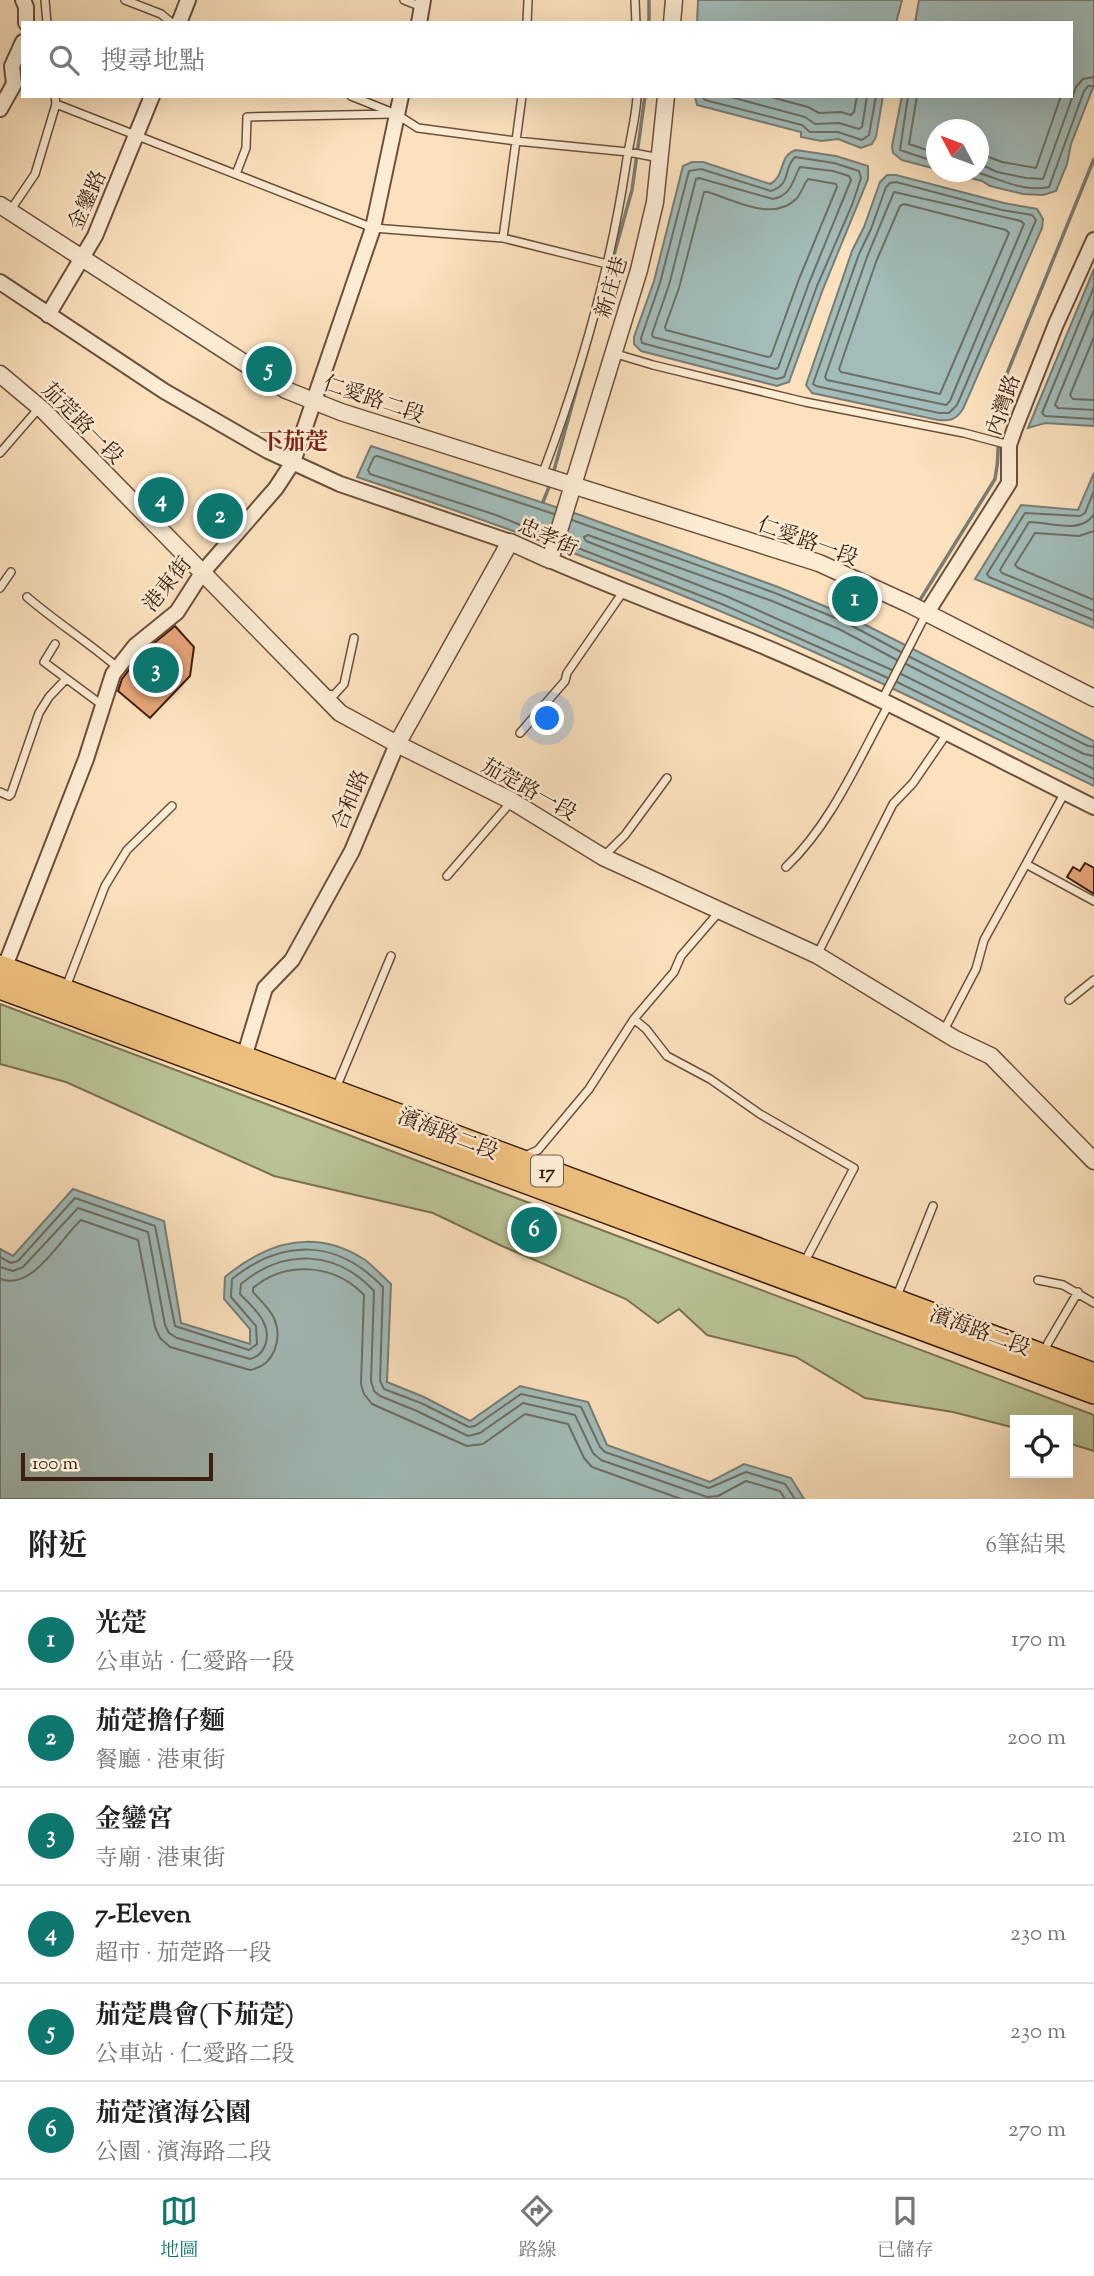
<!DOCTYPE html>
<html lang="zh-TW">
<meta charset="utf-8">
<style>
body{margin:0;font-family:"Sorts Mill Goudy","Noto Serif TC",serif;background:#f6f6f6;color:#222}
.controls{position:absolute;right:21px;bottom:21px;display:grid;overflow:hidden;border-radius:0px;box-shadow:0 7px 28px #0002}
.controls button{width:63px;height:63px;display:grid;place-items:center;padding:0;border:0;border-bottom:2px solid #e0e0e0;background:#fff;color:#222;font:35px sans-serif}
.compass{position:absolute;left:926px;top:119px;width:63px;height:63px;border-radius:50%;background:#fff;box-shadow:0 7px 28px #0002;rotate:311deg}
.scale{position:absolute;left:21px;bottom:18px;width:192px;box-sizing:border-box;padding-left:7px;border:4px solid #3c1f10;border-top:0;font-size:19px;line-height:24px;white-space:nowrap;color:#3c1f10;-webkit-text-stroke:5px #fcecd4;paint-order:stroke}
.you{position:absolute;left:548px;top:719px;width:24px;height:24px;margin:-18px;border:5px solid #fff;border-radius:50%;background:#1a73e8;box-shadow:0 0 0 10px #1a73e833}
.badge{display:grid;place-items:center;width:46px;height:46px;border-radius:50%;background:#0f766e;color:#fff;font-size:23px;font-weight:700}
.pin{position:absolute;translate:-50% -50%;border:4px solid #fff;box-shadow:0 2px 7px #0006}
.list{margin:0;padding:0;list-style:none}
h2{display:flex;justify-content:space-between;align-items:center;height:91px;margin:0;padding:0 28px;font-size:30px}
h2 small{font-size:23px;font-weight:400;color:#767676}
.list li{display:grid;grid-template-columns:46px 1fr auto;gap:21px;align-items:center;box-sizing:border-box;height:98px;padding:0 28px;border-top:2px solid #e0e0e0}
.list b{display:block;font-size:26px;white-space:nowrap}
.list p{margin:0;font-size:23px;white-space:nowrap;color:#767676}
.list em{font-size:23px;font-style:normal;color:#767676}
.icon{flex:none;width:38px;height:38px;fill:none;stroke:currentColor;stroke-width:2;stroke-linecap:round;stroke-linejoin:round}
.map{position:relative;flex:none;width:1094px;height:1499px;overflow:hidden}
.search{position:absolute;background:#fff;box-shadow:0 7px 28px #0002;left:21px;right:21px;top:21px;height:77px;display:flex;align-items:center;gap:18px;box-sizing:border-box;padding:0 24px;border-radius:0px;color:#767676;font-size:26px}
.sheet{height:679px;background:#fff}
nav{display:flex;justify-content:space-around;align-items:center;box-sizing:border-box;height:98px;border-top:2px solid #e0e0e0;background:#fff;font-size:19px;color:#767676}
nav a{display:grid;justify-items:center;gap:4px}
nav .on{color:#0f766e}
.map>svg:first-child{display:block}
.green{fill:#bac495;stroke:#7b7252;stroke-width:2}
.water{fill:#a1bcb9;stroke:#797d75;stroke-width:2}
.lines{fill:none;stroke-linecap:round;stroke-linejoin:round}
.shore{stroke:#6e6e64;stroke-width:2}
.stream{stroke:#797d75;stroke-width:3.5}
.building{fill:#e5a478;stroke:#3c1f10;stroke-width:2}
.service-casing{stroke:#6c503b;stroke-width:10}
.minor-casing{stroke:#6c503b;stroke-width:18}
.tertiary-casing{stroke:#6c503b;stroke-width:19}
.primary-casing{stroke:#3c1f10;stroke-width:24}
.service{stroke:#fcecd4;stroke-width:7}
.minor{stroke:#fcecd4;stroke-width:14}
.tertiary{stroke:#fcecd4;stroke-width:16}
.primary{stroke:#eec07e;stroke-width:21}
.labels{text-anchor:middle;stroke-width:5;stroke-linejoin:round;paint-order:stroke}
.shield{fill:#fcecd4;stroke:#765c4b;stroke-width:2}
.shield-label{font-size:19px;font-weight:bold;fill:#3c1f10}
.street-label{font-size:21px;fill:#3c1f10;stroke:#fcecd4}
.neighbourhood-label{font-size:23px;font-weight:bold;fill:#7a1f14;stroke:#fcecd4}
</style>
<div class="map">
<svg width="1094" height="1499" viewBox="0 0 1094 1499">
<rect width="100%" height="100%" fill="#fbe1bd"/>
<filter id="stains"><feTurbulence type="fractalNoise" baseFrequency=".00286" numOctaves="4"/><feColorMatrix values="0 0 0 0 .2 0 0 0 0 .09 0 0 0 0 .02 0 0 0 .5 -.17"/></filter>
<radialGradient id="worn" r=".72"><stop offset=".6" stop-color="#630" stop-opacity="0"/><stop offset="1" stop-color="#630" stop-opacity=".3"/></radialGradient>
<path class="green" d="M0,1004L1094,1415V1451L1068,1443V1420H1015V1428L953,1412L865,1398L796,1357L707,1335L679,1309L658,1323L626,1299L502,1246L433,1213L274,1176L66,1082L0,1064Z"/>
<path class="water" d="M698,0H902L896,23H697Z
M919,0H1094V85L1071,144L1067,164L1056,191L1043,195L1023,194L990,186L982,181L947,172H978V130H936V169L902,160L893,153L892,146L902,96H1071V23H915Z
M695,96H883L876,137L872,144L861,148L838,139L821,141L801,137V132L697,105Z
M796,150L836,156L868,166V179L823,289L789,382L777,386L641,351L634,344V337L654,281L683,166L692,162H703L770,184C786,176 778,155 796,150Z
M887,175H896L1004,203L1037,209L1043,219L1042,228L963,409C956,420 950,421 938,420L812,393L806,385L852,251L864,227L880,182Z
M1094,269V426L1045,423L1028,428Z
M371,446L580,515L778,587L846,615L1094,741V786C970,726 847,664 720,611C601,561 480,518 357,477Z
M1094,473V628L975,579L1021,505L1078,510Z
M73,1189L164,1221L181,1323L250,1344V1329L224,1299L225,1277C266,1243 313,1228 362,1258C372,1264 382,1276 391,1284L387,1382L424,1397L470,1421L520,1386L588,1402L607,1445L710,1482L744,1464L791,1478L804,1499H0V1249L13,1256Z"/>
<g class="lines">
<path class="shore" d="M701,96L705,100L802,125L810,132H838L862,140L869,135L876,96
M727,96L805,117L815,124L839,123L859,129L862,127L867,96
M767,96L808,107L819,113L841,112L851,115L854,112L857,96
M908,96L900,150L936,162
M917,96L909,144L936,153
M978,153L1002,162L1036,168L1061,96
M795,157L834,163L859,171L861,178L852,205L817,286L784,377L777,379L642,343L641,338L660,283L689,171L701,169L771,191C792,184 783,168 795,157Z
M978,163L997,172L1026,178L1043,179L1076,87L1083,79L1094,77
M800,167L833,171L849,176L851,180L809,283L778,368L775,369L653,337L652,334L669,285L696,179L699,178L773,199C792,195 792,181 800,167Z
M975,172C999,178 1023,193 1049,187L1084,91L1088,86H1094
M808,179L836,184L837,187L799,279L771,356L768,357L666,330L665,327L679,288L704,192H708C734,200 774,223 797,198C802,192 804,184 808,179Z
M896,182L1002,210L1032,215L1036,220L957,405L949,413H939L816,386L813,384L859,254L871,229L886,187L890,183Z
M894,192L1021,221L1024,224L950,401L946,405L827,380L825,377L867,257Z
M904,204L1006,230L1009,233L940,394L841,372L839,369L876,262L900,206Z
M1094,287L1042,413L1045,416L1094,419
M1094,310L1055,405L1058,408L1094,410
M1094,337L1070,395L1073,399L1094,400
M1094,491L1085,513L1080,516L1025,513L987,574L989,577L1094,620
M1094,514C1082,535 1049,522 1029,522L1000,570L1002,573L1094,611
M572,520L775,593L843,621L901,652
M1094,531L1079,536L1035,533L1015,565L1018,568L1094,600
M547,536L496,515L370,474L368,470L374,457L377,456L554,514
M565,543L722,604L888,678
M910,657L1088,746L1094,747
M906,664L1084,754L1094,756
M892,670L726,596L586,541L584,537L588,535L772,601L839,629L897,660
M901,674L1094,769
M897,682L1094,779
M0,1257L11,1263L18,1261L75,1198L155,1226L175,1326L249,1350L257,1344L256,1326L231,1297L232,1279C283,1238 337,1239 383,1287L380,1381L384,1389L421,1403L469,1427L475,1426L521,1394L581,1407L600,1447L605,1452L709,1488L746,1472L785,1484L795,1499
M0,1267L13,1271L23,1267L78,1208L148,1232L165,1325L169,1333L177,1338L250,1359C266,1355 271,1336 263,1321C258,1311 248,1302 240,1294L241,1284C284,1248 336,1250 374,1291L371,1381L374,1391L380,1396L417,1411L468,1436L480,1433L523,1403L575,1415L593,1453L601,1460L707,1497L718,1496L746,1481L780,1491L785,1499
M0,1279C33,1291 59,1240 81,1220L138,1240L155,1327L160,1338L170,1347L250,1370C274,1366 283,1339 274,1318C269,1308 260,1300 253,1292V1288C286,1260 334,1264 364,1295L361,1384L364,1394L372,1404L467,1446L483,1444L525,1414L568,1424L584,1458L592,1467L681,1499"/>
<path class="stream" d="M649,23V0
M553,474L632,190L645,96
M543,502L551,482
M920,600L995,479C1000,455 999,432 993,408L1094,159"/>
</g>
<path class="building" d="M216,504L235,520L225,531L206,513Z
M175,626L194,647L190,676L150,718L118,691L122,679L142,653Z
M1085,863L1094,868V894L1067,877L1073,867L1080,871Z"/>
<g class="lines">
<defs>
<path id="service" d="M45,0L47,23
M125,0L161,14L172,23
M404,0L422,7
M635,0L636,23
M527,23L528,0
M351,96L396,114L418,128L516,141L628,152L660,158
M56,104L373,228L503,238L607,264
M236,174L246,148L247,117L392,114
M10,211L35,174L56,104L55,96
M503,238L522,96
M613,353L653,365L805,402L964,433L1009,445
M0,453L39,408
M542,475C580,375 610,271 626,165C629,142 636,119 637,96
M0,588L11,572
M27,597C56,622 88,642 117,667
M55,644L44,662L102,705
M326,694L334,695L344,684L354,638
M882,700L926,614
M520,733L565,681L567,673L623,592
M0,792L9,796L11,794L39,713L49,697L66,679
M1065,792L1026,864L1094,901
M604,856L625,835L667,778
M786,867C832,823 858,760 889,704
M447,876L511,802
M817,955L893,804L913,783L948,732
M66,987L105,886L127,850L172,806
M1069,1000L1094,980
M634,1019L646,1029L667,1056L710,1079L760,1114L854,1168L804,1263
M943,1032L976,969L984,940L1026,864
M336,1088L391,956
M523,1157L538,1150L589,1089L634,1019L674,972L681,956L719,912
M1038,1280L1063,1285L1094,1303
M897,1296L933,1206
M1044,1353L1048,1343L1078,1292"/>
<path id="minor" d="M23,0L26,7V23
M179,23L188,0
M419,23L423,0
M0,109L14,84L12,66L23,42
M0,282L164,391L268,451L340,484L510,542
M48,315L95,236L152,96
M550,560C619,590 689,616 758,644C873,692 983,752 1094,807
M926,614L1009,483V445L1015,428L1056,324L1094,240
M2,974L86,759L113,674L135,646L177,612L202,573L276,488L293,462L373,228L401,96
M242,1064L265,988L292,960L352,851L397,744"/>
<path id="tertiary" d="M672,23L674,0
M0,205L286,390L341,412L819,563L909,604L1094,698
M0,374L44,411L340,713L397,744L512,801L603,857L817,955L955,1039L991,1056L1094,1161
M397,744L510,542L550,560L639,270L655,202L666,96"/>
<path id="primary" d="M0,966L1094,1374
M0,988L1094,1393"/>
</defs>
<use href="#service" class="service-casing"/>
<use href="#minor" class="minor-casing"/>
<use href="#tertiary" class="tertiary-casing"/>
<use href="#primary" class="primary-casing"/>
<use href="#service" class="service"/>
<use href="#minor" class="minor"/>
<use href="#tertiary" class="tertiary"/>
<use href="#primary" class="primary"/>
</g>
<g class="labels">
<rect class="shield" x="531" y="1155.5" width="32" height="31" rx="5"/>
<g class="shield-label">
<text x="547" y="1178">17</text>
</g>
<g class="street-label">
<text transform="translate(87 200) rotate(-66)" y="7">金鑾路</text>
<text transform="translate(611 287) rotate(-73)" y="7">新庄巷</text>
<text transform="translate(374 399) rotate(19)" y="7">仁愛路二段</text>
<text transform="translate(1003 405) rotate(-71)" y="7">內灣路</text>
<text transform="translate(83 423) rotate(45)" y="7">茄萣路一段</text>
<text transform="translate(548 537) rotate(24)" y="7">忠孝街</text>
<text transform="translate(808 541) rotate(20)" y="7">仁愛路一段</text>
<text transform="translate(167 584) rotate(-51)" y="7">港東街</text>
<text transform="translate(529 789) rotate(29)" y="7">茄萣路一段</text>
<text transform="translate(350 800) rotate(-67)" y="7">合和路</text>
<text transform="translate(448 1134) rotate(21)" y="7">濱海路二段</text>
<text transform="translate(980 1331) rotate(20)" y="7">濱海路二段</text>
</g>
<g class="neighbourhood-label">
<text x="294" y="449">下茄萣</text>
</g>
</g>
<rect width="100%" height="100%" filter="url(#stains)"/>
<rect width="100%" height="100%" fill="url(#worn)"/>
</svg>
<div class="controls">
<button><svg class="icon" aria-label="locate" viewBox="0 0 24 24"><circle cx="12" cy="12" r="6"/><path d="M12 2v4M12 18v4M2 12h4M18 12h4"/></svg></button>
</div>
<svg class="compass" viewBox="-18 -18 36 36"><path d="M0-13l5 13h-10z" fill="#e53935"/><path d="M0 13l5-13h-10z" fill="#767676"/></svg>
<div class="scale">100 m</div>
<div class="you"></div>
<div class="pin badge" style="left:855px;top:599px">1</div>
<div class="pin badge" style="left:220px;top:516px">2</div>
<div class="pin badge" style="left:156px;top:670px">3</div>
<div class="pin badge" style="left:161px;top:500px">4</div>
<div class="pin badge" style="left:269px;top:369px">5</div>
<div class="pin badge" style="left:534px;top:1230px">6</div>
<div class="search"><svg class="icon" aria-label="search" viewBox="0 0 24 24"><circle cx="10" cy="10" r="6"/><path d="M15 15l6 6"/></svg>搜尋地點</div>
</div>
<section class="sheet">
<h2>附近<small>6筆結果</small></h2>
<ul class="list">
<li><span class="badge">1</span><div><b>光萣</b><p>公車站 · 仁愛路一段</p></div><em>170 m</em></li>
<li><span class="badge">2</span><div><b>茄萣擔仔麵</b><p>餐廳 · 港東街</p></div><em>200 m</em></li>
<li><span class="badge">3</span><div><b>金鑾宮</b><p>寺廟 · 港東街</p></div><em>210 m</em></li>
<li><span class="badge">4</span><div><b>7-Eleven</b><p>超市 · 茄萣路一段</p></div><em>230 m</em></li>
<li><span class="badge">5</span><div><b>茄萣農會(下茄萣)</b><p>公車站 · 仁愛路二段</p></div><em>230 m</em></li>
<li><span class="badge">6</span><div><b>茄萣濱海公園</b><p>公園 · 濱海路二段</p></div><em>270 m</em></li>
</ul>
</section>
<nav>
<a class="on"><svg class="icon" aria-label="map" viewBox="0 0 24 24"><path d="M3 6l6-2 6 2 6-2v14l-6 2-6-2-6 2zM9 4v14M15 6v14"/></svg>地圖</a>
<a><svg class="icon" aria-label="directions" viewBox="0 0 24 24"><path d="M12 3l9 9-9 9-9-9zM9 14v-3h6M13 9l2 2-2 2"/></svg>路線</a>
<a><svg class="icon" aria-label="saved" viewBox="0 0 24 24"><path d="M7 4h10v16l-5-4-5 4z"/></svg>已儲存</a>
</nav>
